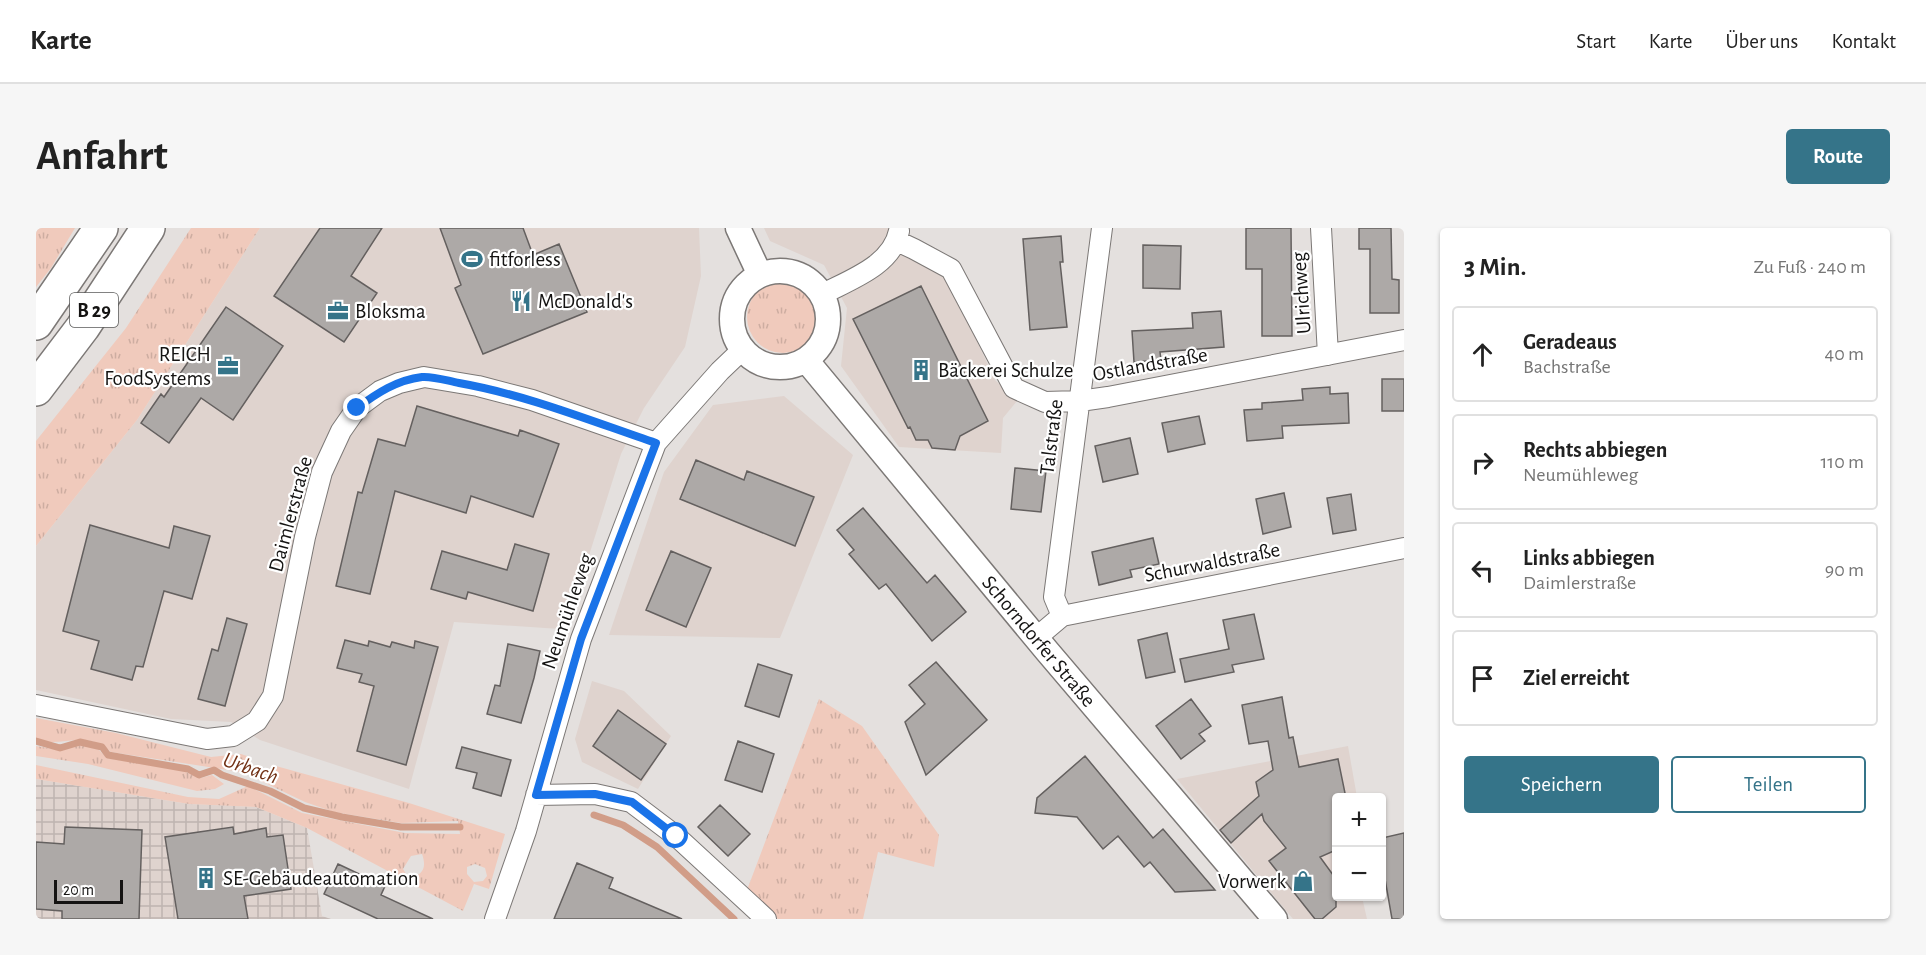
<!DOCTYPE html>
<html lang="de">
<meta charset="utf-8">
<style>
body{margin:0;font-family:"Alegreya Sans",sans-serif;background:#f6f6f6;color:#222}
.controls{position:absolute;right:18px;bottom:18px;display:grid;overflow:hidden;border-radius:6px;box-shadow:0 2px 4px #0004}
.controls button{width:54px;height:54px;display:grid;place-items:center;padding:0;border:0;border-bottom:2px solid #e0e0e0;background:#fff;color:#222;font:30px sans-serif}
.scale{position:absolute;left:18px;bottom:15px;width:69px;box-sizing:border-box;padding-left:6px;border:3px solid #141312;border-top:0;font-size:16px;line-height:21px;white-space:nowrap;color:#141312;-webkit-text-stroke:4px #fff;paint-order:stroke}
.stop{position:absolute;width:18px;height:18px;margin:-14px;border:4px solid #1a73e8;border-radius:50%;background:#fff}
.stop.end{background:#1a73e8;border-color:#fff;box-shadow:0 2px 6px #0008}
.list{margin:0;padding:0;list-style:none}
h2{display:flex;justify-content:space-between;align-items:center;height:78px;margin:0;padding:0 24px;font-size:26px}
h2 small{font-size:20px;font-weight:400;color:#767676}
.list li{display:grid;grid-template-columns:39px 1fr auto;gap:18px;align-items:center;box-sizing:border-box;height:96px;margin:0 12px 12px;padding:0 12px;border:2px solid #e0e0e0;border-radius:6px}
.list b{display:block;font-size:22px;white-space:nowrap}
.list p{margin:0;font-size:20px;white-space:nowrap;color:#767676}
.list em{font-size:20px;font-style:normal;color:#767676}
.actions{display:flex;gap:12px;padding:18px 24px}
.actions a{flex:1;padding:14px 0;border:2px solid #357489;border-radius:6px;text-align:center;font-size:21px;color:#357489}
.actions .main{background:#357489;color:#fff}
.icon{flex:none;width:33px;height:33px;fill:none;stroke:currentColor;stroke-width:2;stroke-linecap:round;stroke-linejoin:round}
.map{position:relative;flex:none;width:1368px;height:691px;overflow:hidden;border-radius:6px}
header{display:flex;align-items:center;gap:36px;box-sizing:border-box;height:84px;padding:0 30px;background:#fff;border-bottom:2px solid #e0e0e0}
header strong{font-size:28px}
nav{display:flex;gap:33px;margin-inline-start:auto;font-size:21px}
.intro{display:flex;align-items:center;justify-content:space-between;box-sizing:border-box;height:144px;padding:0 36px}
h1{margin:0;font-size:42px}
.button{padding:15px 27px;border-radius:6px;background:#357489;color:#fff;font-size:21px;font-weight:700}
main{display:flex;gap:36px;padding:0 36px}
aside{flex:1;background:#fff;border-radius:6px;box-shadow:0 2px 4px #0004}
.map>svg:first-child{display:block}
.built{fill:#dfd3ce}
.industrial{fill:url(#industrial-grid)}
.grass{fill:url(#grass-tufts);fill-rule:evenodd}
.lines{fill:none;stroke-linecap:round;stroke-linejoin:round}
.stream{stroke:#d19d88;stroke-width:7}
.building{fill:#ada9a7;stroke:#64605f;stroke-width:1.5}
.minor-casing{stroke:#7c7876;stroke-width:22}
.tertiary-casing{stroke:#7c7876;stroke-width:27}
.trunk-casing{stroke:#7c7876;stroke-width:36}
.minor{stroke:#fff;stroke-width:20}
.tertiary{stroke:#fff;stroke-width:24}
.trunk{stroke:#fff;stroke-width:33}
.route{stroke:#1a73e8;stroke-width:8}
.labels{text-anchor:middle;stroke-width:4.5;stroke-linejoin:round;paint-order:stroke}
.shield{fill:#fff;stroke:#5a5a59;stroke-width:1.5}
.shield-label{font-size:20px;font-weight:bold;fill:#141312}
.poi-label{font-size:21px;fill:#141312;stroke:#fff;text-anchor:start}
.street-label{font-size:21px;fill:#141312;stroke:#fff}
.water-label{font-size:22px;font-style:italic;fill:#713014;stroke:#fff}
</style>
<header>
<strong>Karte</strong>
<nav><a>Start</a><a>Karte</a><a>Über uns</a><a>Kontakt</a></nav>
</header>
<div class="intro"><h1>Anfahrt</h1><a class="button">Route</a></div>
<main>
<div class="map">
<svg width="1368" height="691" viewBox="0 0 1368 691">
<defs>
<pattern id="industrial-grid" width="8" height="8" patternUnits="userSpaceOnUse" patternTransform="scale(1.5)"><rect width="8" height="8" fill="#dfd3ce"/><path d="M0 4h8M4 0v8" fill="none" stroke="#beb4b0"/></pattern>
<pattern id="grass-tufts" width="24" height="20" patternUnits="userSpaceOnUse" patternTransform="scale(1.5)"><rect width="24" height="20" fill="#f0cabc"/><path d="M3 7l-1-3M5 7V3M7 7l1-3M15 17l-1-3M17 17v-4M19 17l1-3" fill="none" stroke="#cdada1"/></pattern>
</defs>
<rect width="100%" height="100%" fill="#e4e0de"/>
<path class="built" d="M224,0H663L665,48L649,119L608,180L585,226L532,394L524,401L418,394L373,561L224,512L195,494L135,491L0,462V318L101,192Z
M728,0H866L882,33L913,53L959,152L981,173L967,190L965,225L863,219L805,138L811,80L788,37L734,13Z
M748,168L817,227L744,410L573,407L628,244L677,177Z
M556,453L588,463L635,508L602,561L546,534L539,511Z
M1312,518L1321,569L1300,570V668L1326,669L1331,691H1257L1141,551Z"/>
<path class="industrial" d="M0,551L153,576L220,579L271,600L286,688L295,691H0Z"/>
<path class="grass" d="M0,0H39L15,40L0,59Z
M155,0H224L101,192L0,318V213L90,100Z
M711 89a36 36 0 1 1 72 0a36 36 0 1 1-72 0Z
M783,471L826,498L903,607L898,639L842,624L827,691H742L711,662Z
M0,490L80,505L175,529L205,526L214,529V539L205,544L75,524C51,500 23,521 0,511Z
M44,516L62,521L71,530L142,541L165,550L176,547L188,556L179,561L161,563L52,536L0,528V518L23,522Z
M0,537L152,569L183,571L212,558L266,585L369,605L424,606L422,593L365,595L298,584L269,574L221,551L240,538L373,575L469,606L453,661L438,656L427,683L271,600L220,579L153,576L0,551ZM386,626C391,640 387,648 372,649L367,641L375,628ZM439,636L449,640L451,648L447,653L438,654L431,646V639Z"/>
<g class="lines">
<path class="stream" d="M0,513L24,520L44,514L66,519L72,527L152,541L163,547L178,542L186,547L234,563L268,580L306,589L365,599H424
M558,587L587,597L621,619L698,691"/>
</g>
<path class="building" d="M284,0H346L315,48L341,65L308,114L238,68Z
M404,0H487L497,27L523,16L551,84L447,126L419,60L425,57Z
M1210,0H1255L1256,108H1226V41H1210Z
M1323,0H1355L1356,51L1363,52V85H1334V21H1323Z
M1025,8L1027,34H1024L1031,99L994,102L987,11Z
M1107,17L1145,18L1144,61L1107,60Z
M885,58L952,193L924,208L919,222L896,220L892,212H880L874,199L872,200L817,91Z
M190,79L247,118L197,192L165,170L133,215L105,195L125,166L128,169Z
M1185,83L1188,119L1124,124L1125,132L1098,134L1096,103L1157,100L1156,85Z
M1346,151H1368V183H1346Z
M1294,159V166L1312,165L1313,195L1246,198L1247,210L1211,213L1208,182L1226,181V175L1267,172L1266,161Z
M381,178L482,208L484,202L523,216L497,289L435,268L430,285L359,263L334,366L300,358L322,264L326,265L342,211L369,218Z
M1163,188L1169,216L1132,224L1126,195Z
M1094,210L1102,246L1067,254L1059,218Z
M660,232L708,252L711,243L778,269L759,318L644,271Z
M979,240L1010,243L1005,284L975,281Z
M1248,265L1255,299L1227,306L1220,271Z
M1315,266L1320,302L1297,306L1291,270Z
M827,280L891,355L899,347L930,384L896,413L850,356L843,361L813,326L818,322L801,302Z
M54,297L133,320L138,298L174,308L156,371L128,363L107,439L100,438L96,452L55,441L63,413L27,403Z
M1117,310L1123,336L1094,342L1096,349L1063,357L1056,324Z
M479,316L513,326L497,383L432,364L430,371L395,361L406,323L471,342Z
M635,323L675,340L650,399L610,382Z
M1218,386L1228,431L1196,437L1198,444L1149,454L1144,431L1193,421L1187,392Z
M191,390L211,396L189,478L162,471L176,421L182,423Z
M1131,405L1139,444L1110,450L1102,412Z
M309,412L332,418L333,413L354,419L356,414L378,420L379,413L402,419L370,537L321,523L338,458L323,454L326,446L301,440Z
M472,416L504,423L498,450L485,495L451,486L459,457L464,458Z
M900,434L951,492L890,547L869,494L889,476L873,457Z
M722,436L756,447L743,489L709,478Z
M1246,469L1253,510L1257,509L1263,539L1302,531L1310,570H1300V622L1284,629L1300,651V679L1286,691H1279L1233,633L1250,620L1228,593L1226,586L1195,615L1184,602L1223,568L1220,554L1237,542L1232,513L1213,516L1206,477Z
M1155,471L1175,498L1163,506L1169,513L1145,531L1120,498Z
M582,482L630,516L605,552L557,518Z
M702,513L738,526L726,564L689,552Z
M426,519L475,532L465,568L437,560L441,545L420,540Z
M1049,528L1117,610L1127,601L1179,662L1139,664L1114,634L1108,639L1082,608L1067,621L1041,589L999,585L1001,570Z
M684,577L714,606L692,628L662,599Z
M29,599L106,602L103,691H26V683L0,681V614L28,616Z
M197,599L198,606L230,600L231,609L247,607L255,661L208,668L212,691H142L129,609Z
M1368,605V691H1356L1346,634V610Z
M541,635L577,650L573,660L646,691H518Z
M302,636L349,658L345,667L397,691H342L288,666Z"/>
<g class="lines">
<defs>
<path id="minor" d="M1285,0L1292,127
M861,13L878,21L915,41L978,160L1009,174L1044,173L1072,169L1368,112
M785,67C813,52 856,38 863,3
M1026,388L1018,369L1066,0
M1000,410L1026,388L1368,320
M0,477L171,511L197,508L221,493L237,468L269,309L286,244L305,203L321,180L344,163L363,155L388,149L442,158L496,172L620,215
M500,567L559,566L595,574L640,608L730,691
M459,691L490,603L545,411L620,215L684,143L706,122"/>
<path id="tertiary" d="M702,0L724,47
M696 91a48 48 0 1 1 96 0a48 48 0 1 1-96 0Z
M770,132L1011,423L1239,691"/>
<path id="trunk" d="M0,95L65,0
M0,161L47,99L112,0"/>
</defs>
<use href="#minor" class="minor-casing"/>
<use href="#tertiary" class="tertiary-casing"/>
<use href="#trunk" class="trunk-casing"/>
<use href="#minor" class="minor"/>
<use href="#tertiary" class="tertiary"/>
<use href="#trunk" class="trunk"/>
</g>
<g class="lines">
<path class="route" d="M321,180C341,165 361,152 386,149C397,148 412,153 423,155C491,167 555,193 620,215L545,411L500,567L559,566L596,574L640,608"/>
</g>
<defs>
<symbol id="stadium-bare" viewBox="-9 -9 18 18"><path d="M0-5a6.5 5 0 1 0 0 10a6.5 5 0 1 0 0-10ZM-3.5-1.8h7v3.6h-7Z" fill="#357489" stroke="#fff" stroke-width="2.5" paint-order="stroke"/></symbol>
<symbol id="restaurant-bare" viewBox="-9 -9 18 18"><path d="M-5-6h1v4h1v-4h1v4h1v-4h1v5L-1.5 .5V6h-2V.5L-5-1ZM5-6V6H3V1.5H1.5Q1.5-4 5-6Z" fill="#357489" stroke="#fff" stroke-width="2.5" paint-order="stroke"/></symbol>
<symbol id="office-bare" viewBox="-9 -9 18 18"><path d="M-6-3h4V-5.5h4V-3h4V5H-6ZM-1-4.5V-3h2v-1.5ZM-6 0V1H6V0Z" fill="#357489" stroke="#fff" stroke-width="2.5" paint-order="stroke"/></symbol>
<symbol id="building-bare" viewBox="-9 -9 18 18"><path d="M-4-6H4V6H1V3H-1V6H-4ZM-2.5-4.3h1.7v1.8h-1.7ZM.8-4.3h1.7v1.8H.8ZM-2.5-1h1.7V.8h-1.7ZM.8-1h1.7V.8H.8Z" fill="#357489" stroke="#fff" stroke-width="2.5" paint-order="stroke"/></symbol>
<symbol id="shop-bare" viewBox="-9 -9 18 18"><path d="M-5-2.5h2.3a2.7 3.5 0 0 1 5.4 0H5L5.5 6h-11ZM-1.5-2.5h3a1.5 2.3 0 0 0-3 0Z" fill="#357489" stroke="#fff" stroke-width="2.5" paint-order="stroke"/></symbol>
</defs>
<g fill-rule="evenodd">
<use href="#stadium-bare" x="421" y="16" width="30" height="30"/>
<use href="#restaurant-bare" x="470" y="58" width="30" height="30"/>
<use href="#office-bare" x="287" y="68" width="30" height="30"/>
<use href="#office-bare" x="177" y="123" width="30" height="30"/>
<use href="#building-bare" x="870" y="127" width="30" height="30"/>
<use href="#building-bare" x="155" y="635" width="30" height="30"/>
<use href="#shop-bare" x="1252" y="638" width="30" height="30"/>
</g>
<g class="labels">
<rect class="shield" x="34" y="65" width="48" height="34" rx="4.5"/>
<g class="shield-label">
<text x="58" y="89">B 29</text>
</g>
<g class="poi-label">
<text x="453" y="38">fitforless</text>
<text x="502" y="80">McDonald's</text>
<text x="319" y="90">Bloksma</text>
<text x="175" y="133" text-anchor="end">REICH<tspan x="175" dy="24">FoodSystems</tspan></text>
<text x="902" y="149">Bäckerei Schulze</text>
<text x="187" y="657">SE-Gebäudeautomation</text>
<text x="1250" y="660" text-anchor="end">Vorwerk</text>
</g>
<g class="street-label">
<text transform="translate(1265 65) rotate(-94)" y="7">Ulrichweg</text>
<text transform="translate(1114 136) rotate(-10)" y="7">Ostlandstraße</text>
<text transform="translate(1015 209) rotate(-83)" y="7">Talstraße</text>
<text transform="translate(254 286) rotate(-75)" y="7">Daimlerstraße</text>
<text transform="translate(1176 334) rotate(-11)" y="7">Schurwaldstraße</text>
<text transform="translate(531 383) rotate(-71)" y="7">Neumühleweg</text>
<text transform="translate(1003 413) rotate(50)" y="7">Schorndorfer Straße</text>
</g>
<g class="water-label">
<text transform="translate(215 539) rotate(19)" y="8">Urbach</text>
</g>
</g>
</svg>
<div class="controls">
<button>+</button>
<button>−</button>
</div>
<div class="scale">20 m</div>
<div class="stop" style="left:640px;top:608px"></div>
<div class="stop end" style="left:321px;top:180px"></div>
</div>
<aside>
<h2>3 Min.<small>Zu Fuß · 240 m</small></h2>
<ul class="list">
<li><svg class="icon" aria-label="ahead" viewBox="0 0 24 24"><path d="M12 20V5M6 11l6-6 6 6"/></svg><div><b>Geradeaus</b><p>Bachstraße</p></div><em>40 m</em></li>
<li><svg class="icon" aria-label="right" viewBox="0 0 24 24"><path d="M7 20v-9h11M14 6l5 5-5 5"/></svg><div><b>Rechts abbiegen</b><p>Neumühleweg</p></div><em>110 m</em></li>
<li><svg class="icon" aria-label="left" viewBox="0 0 24 24"><path d="M17 20v-9H6M10 6l-5 5 5 5"/></svg><div><b>Links abbiegen</b><p>Daimlerstraße</p></div><em>90 m</em></li>
<li><svg class="icon" aria-label="arrive" viewBox="0 0 24 24"><path d="M6 21V4h12l-3 4 3 4H6"/></svg><div><b>Ziel erreicht</b></div></li>
</ul>
<div class="actions"><a class="main">Speichern</a><a>Teilen</a></div>
</aside>
</main>
